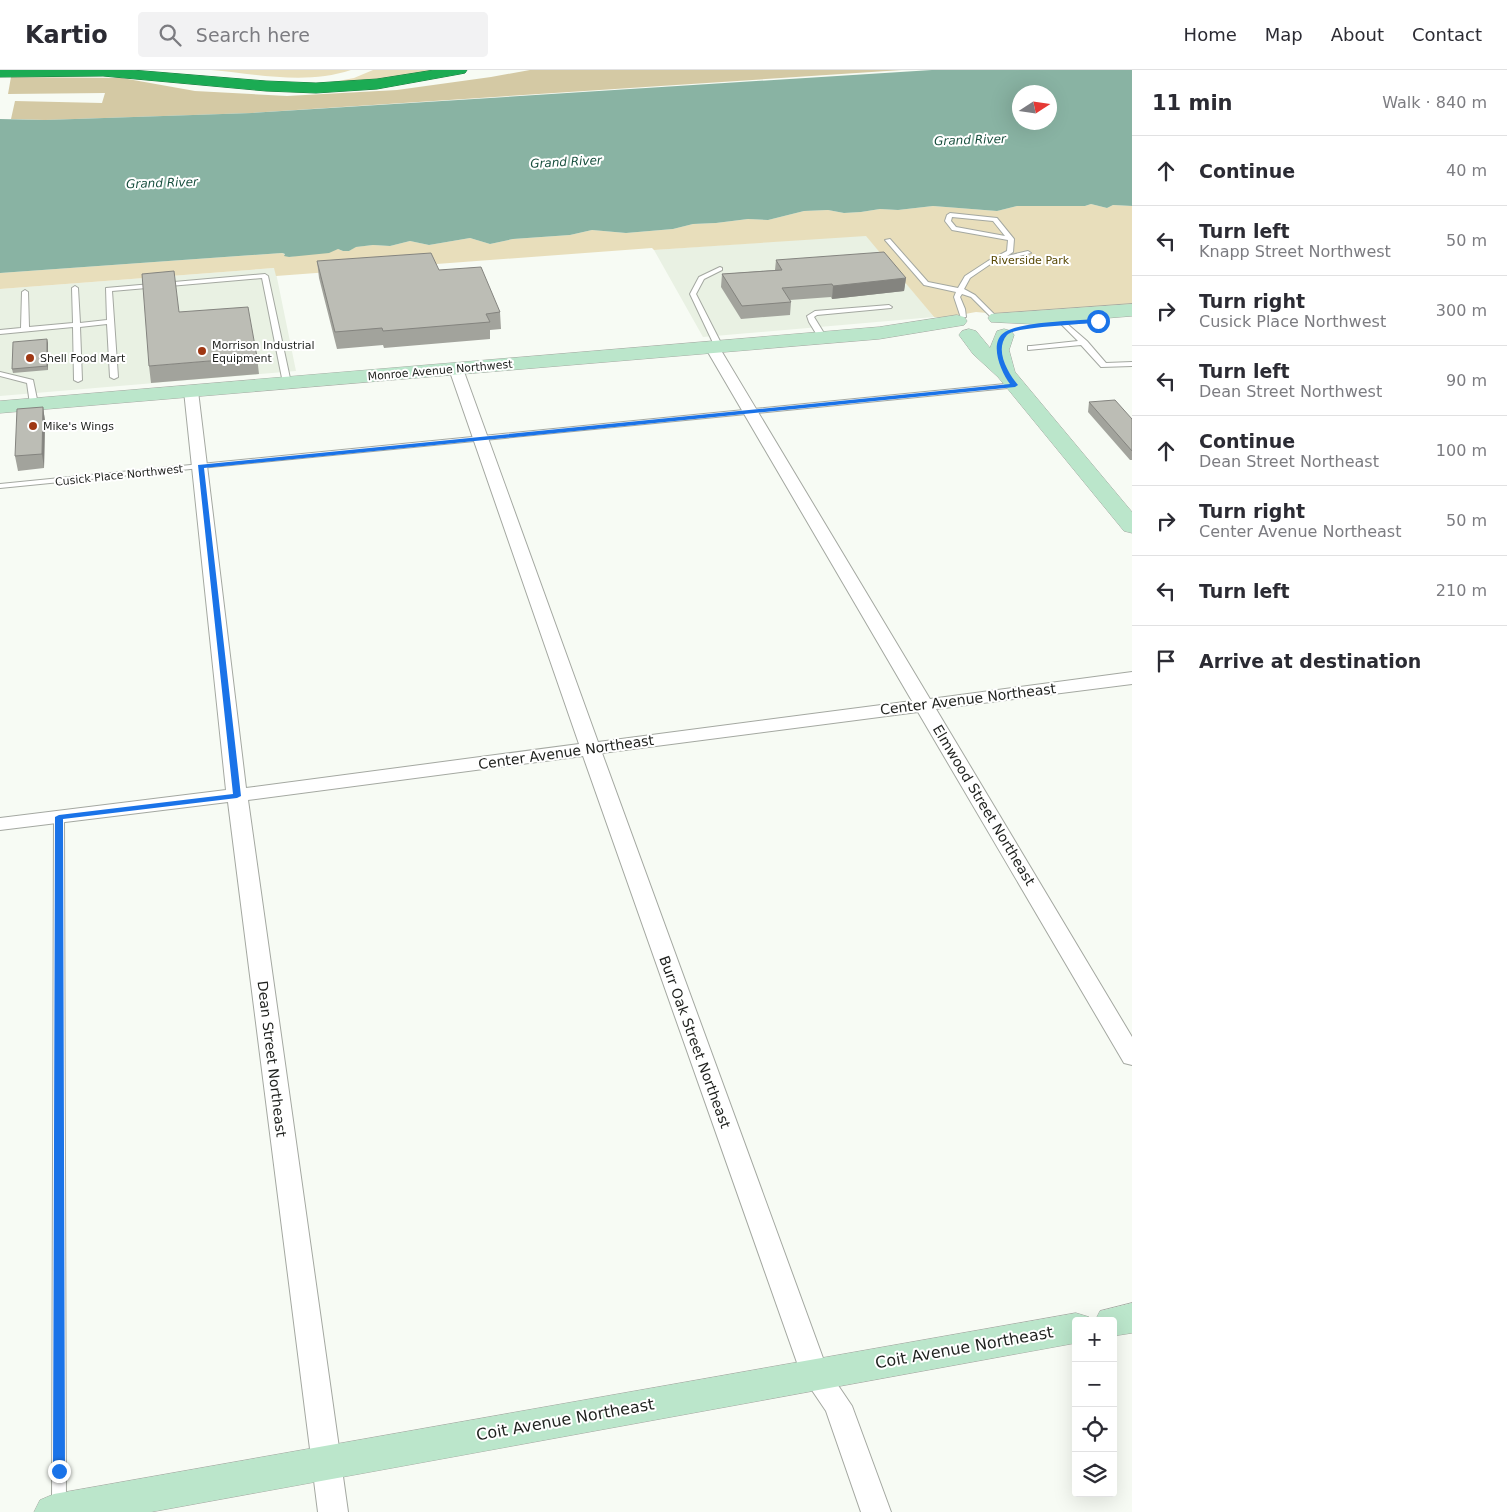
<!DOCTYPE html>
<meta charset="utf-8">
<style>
body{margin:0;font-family:"DejaVu Sans",sans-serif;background:#f2f2f3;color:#2b2b33}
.controls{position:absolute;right:15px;bottom:15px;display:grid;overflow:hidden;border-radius:5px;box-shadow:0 5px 20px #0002}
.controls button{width:45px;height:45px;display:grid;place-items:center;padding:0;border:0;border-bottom:1px solid #e1e1e2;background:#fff;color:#2b2b33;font:25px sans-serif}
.compass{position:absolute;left:1012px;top:15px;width:45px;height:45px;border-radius:50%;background:#fff;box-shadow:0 5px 20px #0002;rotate:78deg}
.stop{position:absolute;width:15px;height:15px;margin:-11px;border:4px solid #1a73e8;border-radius:50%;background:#fff}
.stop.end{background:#1a73e8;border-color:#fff;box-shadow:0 1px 5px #0008}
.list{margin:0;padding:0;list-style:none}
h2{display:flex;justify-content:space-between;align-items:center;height:65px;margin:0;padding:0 20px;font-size:21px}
h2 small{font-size:16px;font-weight:400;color:#7c7c81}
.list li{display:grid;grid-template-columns:32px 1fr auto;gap:15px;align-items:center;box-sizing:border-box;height:70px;padding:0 20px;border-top:1px solid #e1e1e2}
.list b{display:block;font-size:19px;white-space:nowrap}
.list p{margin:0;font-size:16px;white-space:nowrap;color:#7c7c81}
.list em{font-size:16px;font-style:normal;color:#7c7c81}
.icon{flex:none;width:28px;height:28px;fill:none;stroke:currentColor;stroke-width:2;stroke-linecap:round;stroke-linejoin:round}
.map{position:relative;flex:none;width:1132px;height:1442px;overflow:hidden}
header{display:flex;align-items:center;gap:30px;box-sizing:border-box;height:70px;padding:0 25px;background:#fff;border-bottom:1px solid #e1e1e2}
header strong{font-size:24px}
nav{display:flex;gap:28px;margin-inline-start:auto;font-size:18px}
.search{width:350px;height:45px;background:#f2f2f3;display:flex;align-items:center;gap:12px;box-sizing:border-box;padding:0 18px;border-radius:5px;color:#7c7c81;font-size:19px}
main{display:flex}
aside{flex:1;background:#fff}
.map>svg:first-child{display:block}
.built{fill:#e9f1e3}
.green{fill:#e8debb}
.forest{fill:#d4c9a4}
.water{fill:#89b3a3;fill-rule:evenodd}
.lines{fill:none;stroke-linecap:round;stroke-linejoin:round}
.lane-casing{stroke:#a4a8a1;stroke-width:2}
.street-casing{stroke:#a4a8a1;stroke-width:2}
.secondary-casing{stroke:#a4a8a1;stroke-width:1}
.highway-casing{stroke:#1c7b40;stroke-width:1}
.lane{fill:#fff;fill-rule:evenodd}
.street{fill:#fff;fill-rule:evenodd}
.secondary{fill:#bbe6cb;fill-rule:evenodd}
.highway{fill:#1bab53;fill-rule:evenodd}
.wall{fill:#a2a39c}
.shaded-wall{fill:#84847f}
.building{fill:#bcbdb5;stroke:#84847f}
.route{fill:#1a73e8}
.poi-dot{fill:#9f3814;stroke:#fff;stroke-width:2}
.labels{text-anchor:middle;stroke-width:4;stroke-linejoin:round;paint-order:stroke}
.far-park-label{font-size:11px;fill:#594905;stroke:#fff}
.far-poi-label{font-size:11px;fill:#1f211e;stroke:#fff;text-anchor:start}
.far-street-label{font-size:11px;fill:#1f211e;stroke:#fff}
.far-water-label{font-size:12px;font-style:italic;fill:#184f3e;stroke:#fff}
.street-label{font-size:14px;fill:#1f211e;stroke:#fff}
.near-street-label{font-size:16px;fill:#1f211e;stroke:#fff}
</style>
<header>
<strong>Kartio</strong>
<div class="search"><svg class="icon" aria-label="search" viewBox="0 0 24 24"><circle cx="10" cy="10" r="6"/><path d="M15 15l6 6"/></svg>Search here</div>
<nav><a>Home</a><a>Map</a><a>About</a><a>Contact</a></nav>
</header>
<main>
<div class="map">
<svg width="1132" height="1442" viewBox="0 0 1132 1442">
<rect width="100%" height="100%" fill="#f7fbf4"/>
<path class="built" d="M866,165L934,247L703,267L654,180Z
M275,198L296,301L0,326V219Z"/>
<path class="green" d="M211,0H351C306,15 257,4 211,0Z
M373,0H446L393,9L333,12L354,8Z
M1091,134L1107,138L1113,135L1132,136V237L1011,245L976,242L943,248L934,247L866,166L654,180L652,178L276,206L274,198L0,219V203L282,183L289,187L338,179L343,181H349L355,177L373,175L390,176L410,171L429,175L470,168L490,174L513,169L570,165L592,160L626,163L673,159L693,154L716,153L748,149L768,150L804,141L828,140L844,143L861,142L880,139L898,140L933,136L997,141L1017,136H1085Z"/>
<path class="forest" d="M530,0H902L252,43L45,50L11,49L15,31L102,33L105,23L8,24L11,7L122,8L195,21L287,26L397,20L491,7Z"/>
<path class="water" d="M932,0H1132V136L1113,135L1107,138L1091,134L1085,136H1017L997,141L933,136L898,140L880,139L861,142L844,143L828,140L804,141L768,150L748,149L716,153L693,154L673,159L626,163L592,160L570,165L513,169L490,174L470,168L429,175L410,171L390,176L373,175L356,177L349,181H343L338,179L329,183L289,187L284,186L285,184L282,183L0,203V49L45,50L252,43ZM1019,22H1050V52H1019Z"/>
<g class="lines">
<defs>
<path id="lane" d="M950,143L997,148L1014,169L1013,182L1007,186L1028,181L1031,183L992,193L970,208L964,219L975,225L996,246V248H992L971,227L962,224L960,227L965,239L966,247L961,248L954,227L956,222L924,215L885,170L890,169L928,212L958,218L965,206L988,191L1007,181L1008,170L952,160L945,151L947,145ZM952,147L993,151L1005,166L956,157L951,151Z
M720,197L722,198V200L704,209L696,224L723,277L719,279L715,277L690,224L699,207Z
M265,204L268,206L291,313L287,315L283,313L262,208L112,221L118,307L114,309L110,307L107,254L80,257L82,310L78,312L74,310L73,257L0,264V260L21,258L22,222L25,220L28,222L29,257L73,253L72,218L75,216L78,218L80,253L107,250L106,218Z
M889,235L892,237L891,238L817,245L814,247L827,268L823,270H820L809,252L807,246L815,241Z
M1065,252L1087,271L1106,293L1132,292V296L1101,297L1081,275L1028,280V276H1031L1078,271L1061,254Z
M0,302L33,310L38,334L37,336H31L30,334L27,313L0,306Z
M1015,313L1019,315L1018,317L0,418V414Z
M59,744L64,747L66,1436L64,1441L60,1442L54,1441L52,1436L54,747Z"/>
<path id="street" d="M712,273L717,274L719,277L930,629L1132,602V614L936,639L1132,967V995L1124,993L918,642L602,683L827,1299L852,1336L891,1442H861L826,1341L801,1304L583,686L248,730L348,1442H318L228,732L0,760V748L226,720L184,321L186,318H196L198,321L246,718L579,674L449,299L451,296H461L463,299L598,672L912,631L705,277L707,274Z"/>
<path id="secondary" d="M1132,234V246L1033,254L991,252L988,248L991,244Z
M957,245L964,247L967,251L964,255L879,269L0,343V331L879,257Z
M969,259L976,261L990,278L997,261L1004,259L1011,261L1014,265L1009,280L1015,302L1132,442V463L1124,461L998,307L973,284L959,265L962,261Z
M1132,1233V1263L1113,1266V1251H1095L1100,1241Z
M1076,1243L1089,1247L1091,1251H1076V1273L151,1442H34L40,1430L54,1424Z"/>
<path id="highway" d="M0,0H132L266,11L316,13L377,9L434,0H467L465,3L460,4L377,19L316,23L266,21L103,6L0,7Z"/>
</defs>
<use href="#lane" class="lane-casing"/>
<use href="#street" class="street-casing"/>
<use href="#secondary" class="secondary-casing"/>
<use href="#highway" class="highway-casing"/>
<use href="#lane" class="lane"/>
<use href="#street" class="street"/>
<use href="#secondary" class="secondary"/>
<use href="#highway" class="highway"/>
</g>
<path class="wall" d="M776,190L906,208L904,221L832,229L831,227L790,230L791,232L790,245L741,249L721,217L722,204L775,200Z
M317,191L439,200L500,242L501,259L490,260V269L384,278L383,275L337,279L319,208Z
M47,269L48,300L13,303L12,299Z
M257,287L259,304L151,313L149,296Z
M1089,332L1132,349V390H1130L1088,342Z
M43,337L45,351L44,398L18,401L15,386Z"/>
<path class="shaded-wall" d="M906,208L904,221L832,229L833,216Z
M47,269L48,273V300L47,296Z
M43,337L45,351L44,398L42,384Z"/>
<path class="building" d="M884,182L906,208L833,216L832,214L782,218L791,232L742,236L722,204L782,200L776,190Z
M431,183L439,200L481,197L500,242L486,244L490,252L383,261L382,258L335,262L317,191Z
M174,201L179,242L248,237L257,287L149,296L142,204Z
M47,269V296L12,299L13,272Z
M1115,330L1132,349V381L1089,332Z
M43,337L42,384L15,386L17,339Z"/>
<path class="route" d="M1098,249L1100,252C1084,255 1015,256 1007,265C994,280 1008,303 1018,315L1015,317L204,398L241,726L237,728L63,749L65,1401L63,1405H55L53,1401L55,747L59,745L233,724L198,395L1010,314C1001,302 988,272 1005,262C1024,251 1075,251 1098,249Z"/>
<g class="poi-dot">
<circle cx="202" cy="281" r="5"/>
<circle cx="30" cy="288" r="5"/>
<circle cx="33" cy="356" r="5"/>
</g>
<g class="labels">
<g class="far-park-label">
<text x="1030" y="194">Riverside Park</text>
</g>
<g class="far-poi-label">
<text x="212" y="279">Morrison Industrial<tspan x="212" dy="13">Equipment</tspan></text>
<text x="40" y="292">Shell Food Mart</text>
<text x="43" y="360">Mike's Wings</text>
</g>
<g class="far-street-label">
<text transform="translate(440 300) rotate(-5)" y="4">Monroe Avenue Northwest</text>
<text transform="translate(119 405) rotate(-6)" y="4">Cusick Place Northwest</text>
</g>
<g class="far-water-label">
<text transform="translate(970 70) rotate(-2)" y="4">Grand River</text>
<text transform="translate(566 92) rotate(-3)" y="4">Grand River</text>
<text transform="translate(162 113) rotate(-2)" y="4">Grand River</text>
</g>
<g class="street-label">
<text transform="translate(968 629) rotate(-7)" y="5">Center Avenue Northeast</text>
<text transform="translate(566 682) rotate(-8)" y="5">Center Avenue Northeast</text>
<text transform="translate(984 735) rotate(59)" y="5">Elmwood Street Northeast</text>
<text transform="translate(695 972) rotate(70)" y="5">Burr Oak Street Northeast</text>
<text transform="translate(272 989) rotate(83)" y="5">Dean Street Northeast</text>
</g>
<g class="near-street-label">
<text transform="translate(964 1277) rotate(-10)" y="6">Coit Avenue Northeast</text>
<text transform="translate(565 1349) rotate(-10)" y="6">Coit Avenue Northeast</text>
</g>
</g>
</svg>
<div class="controls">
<button>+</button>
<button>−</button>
<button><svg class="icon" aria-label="locate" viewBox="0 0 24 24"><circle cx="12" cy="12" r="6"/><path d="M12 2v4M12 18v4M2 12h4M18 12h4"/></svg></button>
<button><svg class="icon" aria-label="layers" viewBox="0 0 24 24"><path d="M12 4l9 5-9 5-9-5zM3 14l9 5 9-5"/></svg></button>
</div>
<svg class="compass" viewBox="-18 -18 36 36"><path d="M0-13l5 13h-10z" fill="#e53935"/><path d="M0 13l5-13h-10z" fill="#7c7c81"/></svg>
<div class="stop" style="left:1098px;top:251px"></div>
<div class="stop end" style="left:59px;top:1401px"></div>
</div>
<aside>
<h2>11 min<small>Walk · 840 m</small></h2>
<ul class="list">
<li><svg class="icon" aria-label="ahead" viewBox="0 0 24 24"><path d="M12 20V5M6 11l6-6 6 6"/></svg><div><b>Continue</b></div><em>40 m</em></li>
<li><svg class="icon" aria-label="left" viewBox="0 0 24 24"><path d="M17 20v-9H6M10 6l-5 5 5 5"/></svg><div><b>Turn left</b><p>Knapp Street Northwest</p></div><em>50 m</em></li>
<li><svg class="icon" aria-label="right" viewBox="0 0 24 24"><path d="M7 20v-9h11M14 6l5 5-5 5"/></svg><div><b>Turn right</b><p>Cusick Place Northwest</p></div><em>300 m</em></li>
<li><svg class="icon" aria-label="left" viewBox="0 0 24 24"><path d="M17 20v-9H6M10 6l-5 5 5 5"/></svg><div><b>Turn left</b><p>Dean Street Northwest</p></div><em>90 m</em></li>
<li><svg class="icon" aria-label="ahead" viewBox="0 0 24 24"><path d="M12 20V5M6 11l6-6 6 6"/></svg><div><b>Continue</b><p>Dean Street Northeast</p></div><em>100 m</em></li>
<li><svg class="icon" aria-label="right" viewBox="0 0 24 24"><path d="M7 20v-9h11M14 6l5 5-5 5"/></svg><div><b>Turn right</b><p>Center Avenue Northeast</p></div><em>50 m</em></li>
<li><svg class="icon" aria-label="left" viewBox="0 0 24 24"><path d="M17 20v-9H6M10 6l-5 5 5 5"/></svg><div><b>Turn left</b></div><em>210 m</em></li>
<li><svg class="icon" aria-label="arrive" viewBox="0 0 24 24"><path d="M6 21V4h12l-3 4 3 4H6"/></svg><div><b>Arrive at destination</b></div></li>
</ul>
</aside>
</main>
